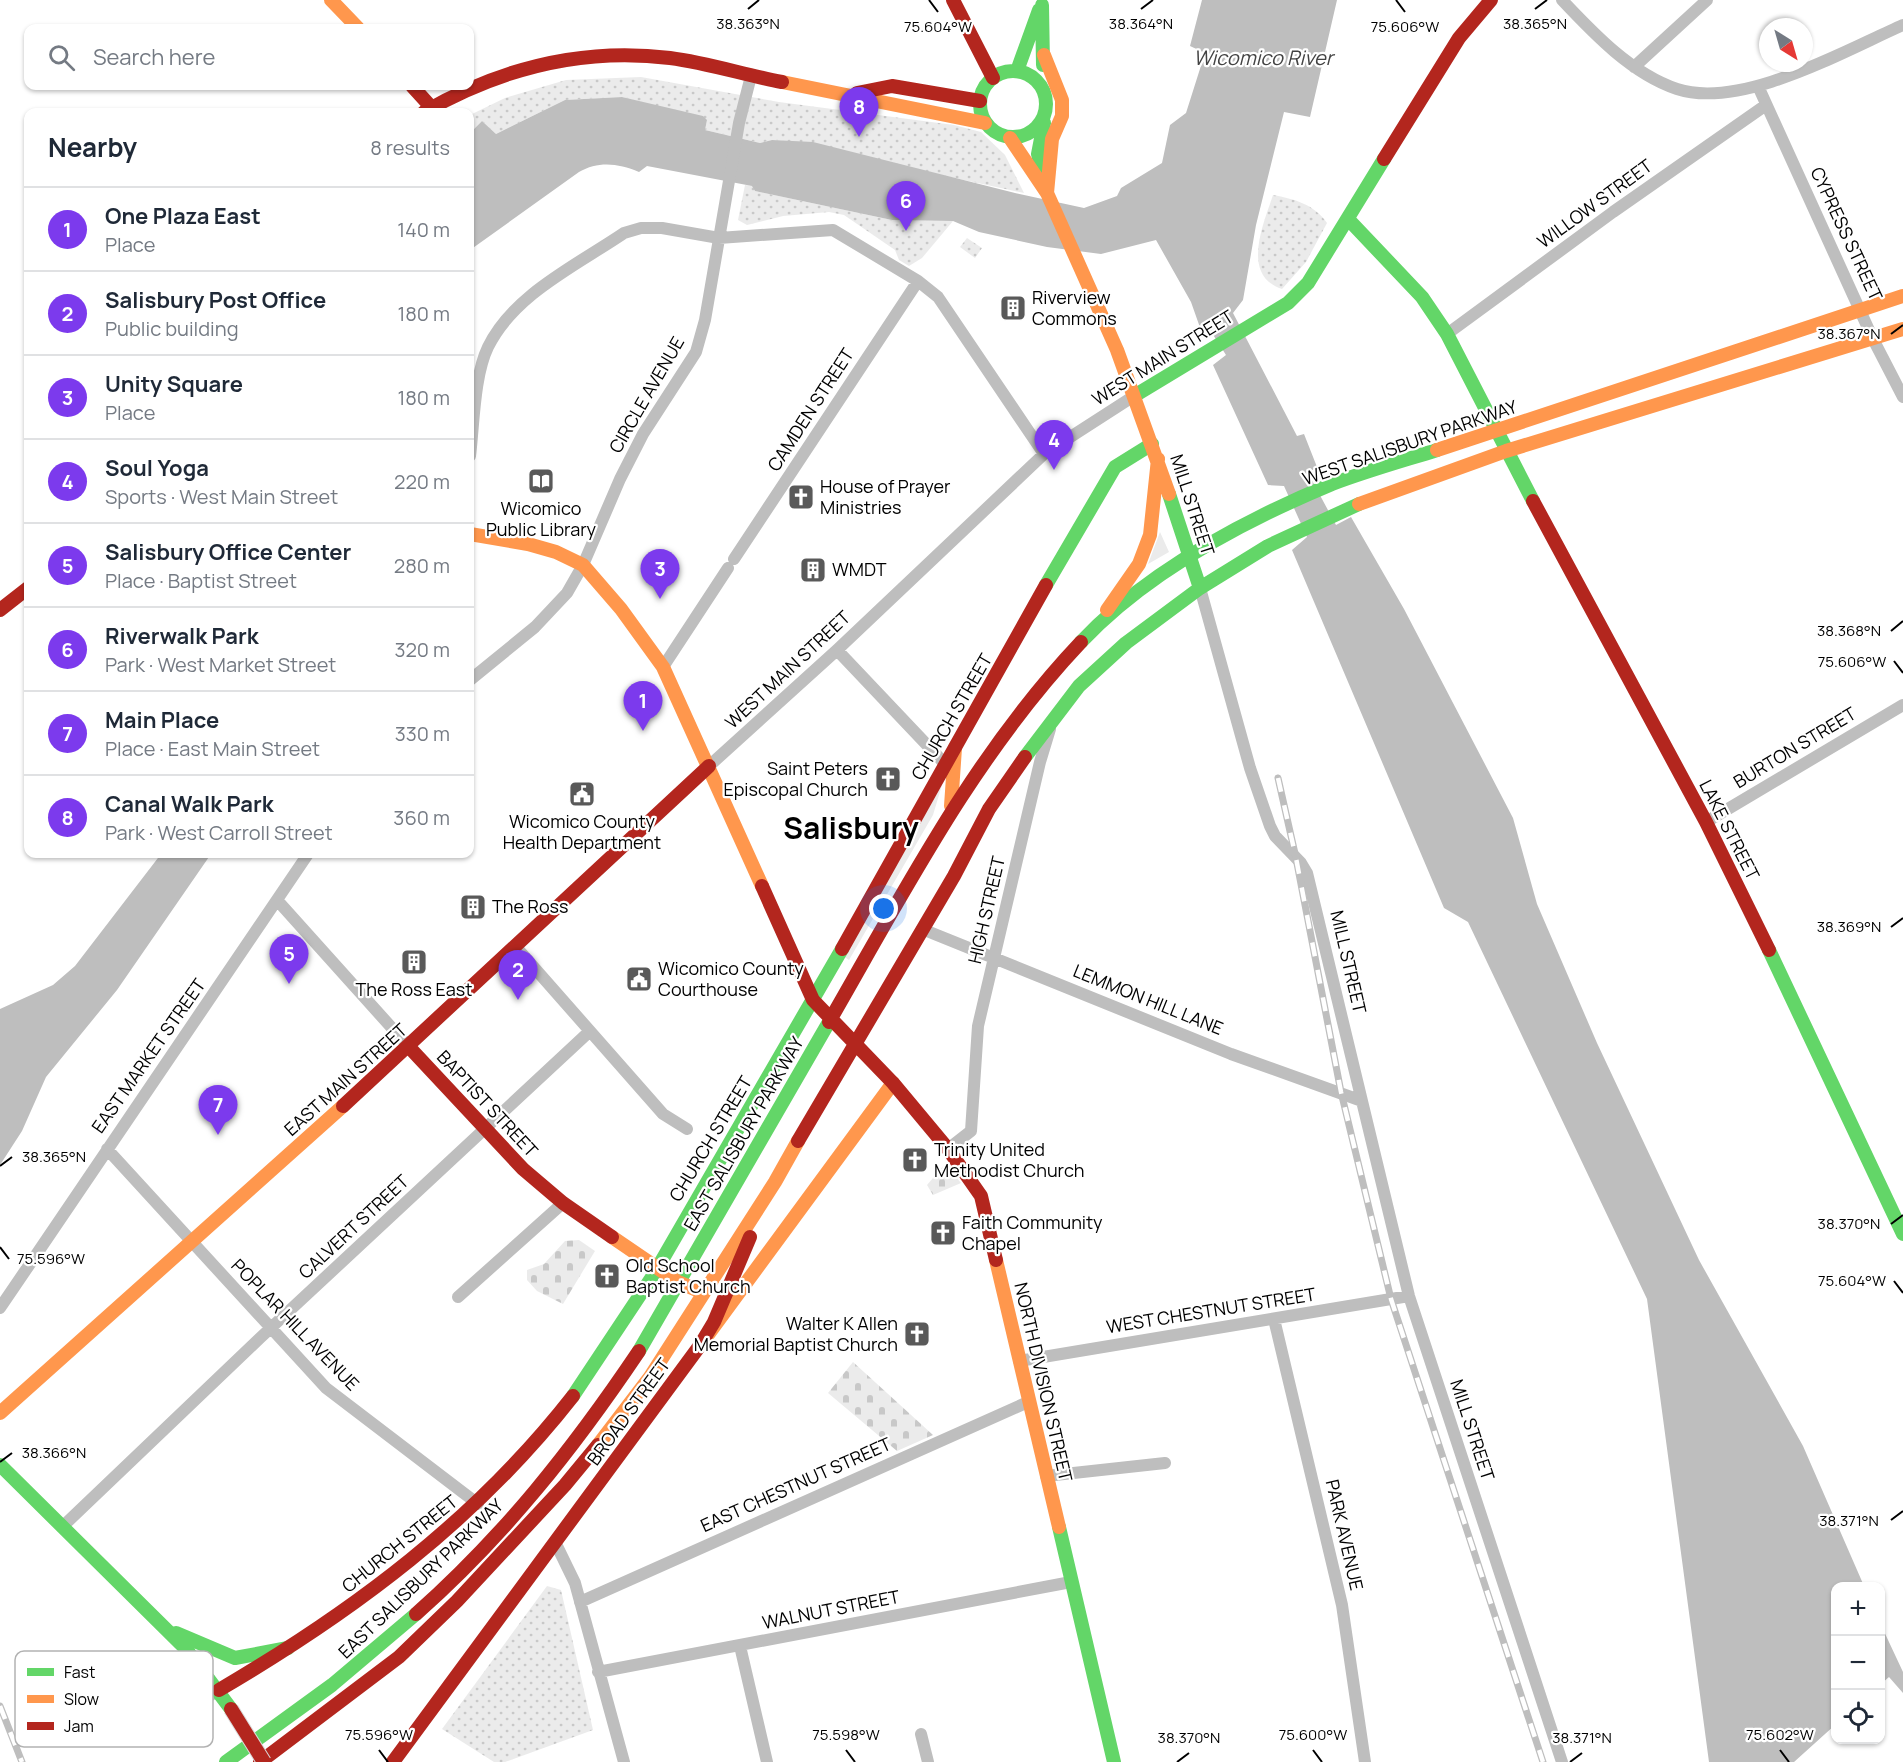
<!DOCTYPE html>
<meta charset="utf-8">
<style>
body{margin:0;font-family:Manrope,sans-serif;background:#f2f2f3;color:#1f2937}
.controls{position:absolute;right:18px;bottom:18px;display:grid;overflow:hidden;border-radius:12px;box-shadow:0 2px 4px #0004}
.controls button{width:54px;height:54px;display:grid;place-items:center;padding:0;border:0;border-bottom:2px solid #e0e1e3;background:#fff;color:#1f2937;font:30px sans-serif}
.compass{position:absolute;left:1759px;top:18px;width:54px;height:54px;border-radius:50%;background:#fff;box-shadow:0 2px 4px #0004;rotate:143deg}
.you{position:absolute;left:884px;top:909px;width:21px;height:21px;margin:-15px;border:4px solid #fff;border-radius:50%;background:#1a73e8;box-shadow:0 0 0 9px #1a73e833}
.badge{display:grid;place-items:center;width:39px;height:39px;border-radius:50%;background:#7c3aed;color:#fff;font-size:20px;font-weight:700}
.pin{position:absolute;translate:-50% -50px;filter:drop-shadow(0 2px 3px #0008)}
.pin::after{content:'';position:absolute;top:32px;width:21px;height:18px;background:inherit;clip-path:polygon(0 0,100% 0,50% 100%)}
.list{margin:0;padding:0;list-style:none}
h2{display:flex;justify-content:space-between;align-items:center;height:78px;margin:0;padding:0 24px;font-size:26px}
h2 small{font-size:20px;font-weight:400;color:#747a83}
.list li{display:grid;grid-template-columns:39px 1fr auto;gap:18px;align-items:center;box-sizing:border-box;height:84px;padding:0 24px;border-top:2px solid #e0e1e3}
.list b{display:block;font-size:22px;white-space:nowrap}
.list p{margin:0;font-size:20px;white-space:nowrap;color:#747a83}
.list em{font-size:20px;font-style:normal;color:#747a83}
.icon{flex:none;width:33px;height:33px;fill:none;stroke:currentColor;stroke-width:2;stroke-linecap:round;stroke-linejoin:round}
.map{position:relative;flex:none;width:1903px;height:1762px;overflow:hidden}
.search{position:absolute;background:#fff;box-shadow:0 2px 4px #0004;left:24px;top:24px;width:450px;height:66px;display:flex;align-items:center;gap:15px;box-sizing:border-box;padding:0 21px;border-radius:12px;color:#747a83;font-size:22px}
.panel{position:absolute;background:#fff;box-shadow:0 2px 4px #0004;left:24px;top:108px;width:450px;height:750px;border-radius:12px}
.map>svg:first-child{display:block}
.grass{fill:#ebebeb}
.cemetery{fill:url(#cemetery-stones)}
.park{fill:url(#park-dots)}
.water{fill:#bebebe}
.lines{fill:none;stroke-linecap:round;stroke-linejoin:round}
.street{stroke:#bebebe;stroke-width:12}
.fast{stroke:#63d668;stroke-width:14}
.slow{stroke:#ff974d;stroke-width:14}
.jam{stroke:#b3261e;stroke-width:14}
.rail-casing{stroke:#bebebe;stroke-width:7}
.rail{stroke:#fff;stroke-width:4.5;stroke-dasharray:14;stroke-linecap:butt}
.jam-bridge-casing{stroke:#dbdbdb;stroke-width:16;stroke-linecap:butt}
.jam-bridge{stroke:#b3261e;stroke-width:14}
.ticks{fill:none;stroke:#000;stroke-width:2}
.labels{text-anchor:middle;stroke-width:4.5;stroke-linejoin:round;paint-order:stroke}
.street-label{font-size:18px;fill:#000;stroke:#fff}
.poi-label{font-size:18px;fill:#000;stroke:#fff;text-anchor:start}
.water-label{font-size:20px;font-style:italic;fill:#434343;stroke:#fff}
.town-label{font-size:30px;font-weight:bold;fill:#000;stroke:#fff}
.key{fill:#fff;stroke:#b2b2b2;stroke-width:1.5}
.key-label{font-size:16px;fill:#000}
.ticks-label{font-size:15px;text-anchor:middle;fill:#000;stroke:#fff;stroke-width:4.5;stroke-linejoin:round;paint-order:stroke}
</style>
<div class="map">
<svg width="1903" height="1762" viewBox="0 0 1903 1762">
<defs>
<pattern id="cemetery-stones" width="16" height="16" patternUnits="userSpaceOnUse" patternTransform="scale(1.5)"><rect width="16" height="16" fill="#ebebeb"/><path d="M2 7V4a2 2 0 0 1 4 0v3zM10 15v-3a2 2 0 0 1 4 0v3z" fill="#c8c8c8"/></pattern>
<pattern id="park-dots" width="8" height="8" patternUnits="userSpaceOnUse" patternTransform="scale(1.5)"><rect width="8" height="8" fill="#ebebeb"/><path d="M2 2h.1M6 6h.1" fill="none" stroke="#c8c8c8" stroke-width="1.8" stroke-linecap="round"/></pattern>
</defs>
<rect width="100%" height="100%" fill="#fff"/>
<path class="grass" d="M1160,532L1169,552L1148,564Z
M942,785L933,815L849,960L843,956Z"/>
<path class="cemetery" d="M945,1164L961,1183L933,1195L927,1185Z
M579,1240L595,1251L563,1304L537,1291L527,1280V1270L544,1264L565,1241Z
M853,1362L933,1435L897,1451L828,1393Z"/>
<path class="park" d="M641,77L779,102L954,125L981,132L1005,155L1024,193L784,141L772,140L760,143L705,130L707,120L622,97L565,100L496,134L482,121L470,133V115L505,98L566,80Z
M745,185L753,186L755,191L892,220L953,221L922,258L909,266L899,260L895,250L844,215L829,212L783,216L747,225L738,220Z
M1273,195C1294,199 1314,204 1327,223L1306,262L1282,289C1240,275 1264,223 1273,195Z
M967,238L982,248L975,258L960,247Z
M547,1586L561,1590L593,1730L505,1762H494L442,1729Z"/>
<path class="water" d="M1202,0H1337L1310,117L1284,112L1256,225L1243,300L1233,313L1297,436L1304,434L1317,467L1308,473L1336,525L1351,517L1404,609L1513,818L1537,904L1597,1043L1699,1260L1803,1446L1864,1586H1836L1835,1725L1794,1762H1709L1647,1299L1468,922L1444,908L1292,550L1307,537L1284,486L1268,485L1213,365L1226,355L1210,330L1203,336L1191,302L1156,240L1101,254L1047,247L979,232L953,221L892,220L755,191L752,186L647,166L639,172C618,163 598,161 579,172L470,250V133L482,121L496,134L565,100L622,97L703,116L707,120L705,130L760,143L772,140L813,142L1015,193L1084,208L1117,196L1121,188L1162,163L1170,125L1186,113L1205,53L1190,46Z
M161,854H211L117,990L46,1077L22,1131L0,1165V1009L53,985L75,966Z
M1881,1625L1903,1672V1693L1889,1677L1881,1684Z"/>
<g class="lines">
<path class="street" d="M1562,0C1594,34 1632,74 1677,89C1741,110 1844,51 1903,25
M1634,67L1707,0
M1758,86L1873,339L1903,397
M1447,334L1613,212L1766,105
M470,456C474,424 474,376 488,347C514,294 577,265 624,233L641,228H662L719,238L833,230L918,281L938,297L1044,454
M734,559L918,281
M1200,588L1250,768L1270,826L1275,836L1301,863L1307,873L1409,1296L1562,1762
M837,650L945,764
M663,667L728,568
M470,680L535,627L567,593L583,565L620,479L643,434L696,352L705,320L739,123L751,76
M709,766L837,650L1044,454L1134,396
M1706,822L1903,705
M277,900L409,1047
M922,929L1231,1054L1362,1101
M516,947L663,1114L687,1129
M107,1149L326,1388L478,1504
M948,1149L971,1131L978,1026L1040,762L1050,729
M458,1297L563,1203
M0,1308L308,854
M1274,1319L1342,1605L1365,1762
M1019,1361L1409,1296
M1046,1476L1165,1463
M62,1527L260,1338L590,1031
M555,1542L575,1583L624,1762
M580,1602L1028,1402
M740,1646L767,1762
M598,1672L1071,1582
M159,1731L170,1719L219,1690
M921,1734L928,1762"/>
<path class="fast" d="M1042,5L1043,65
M980 104a33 33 0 1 1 66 0a33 33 0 1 1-66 0Z
M1017,71L1039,10
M1044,123L1038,154L1044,177
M1348,219L1422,297L1447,334L1533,501
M1134,396L1288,303L1308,283L1384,159
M1169,494L1200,588
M1046,585L1115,467L1152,444
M1081,642C1148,571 1243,521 1332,484C1366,471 1402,461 1437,450
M1025,757L1079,686L1126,643L1200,588L1268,546L1359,504
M1769,950L1903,1234
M639,1351L829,1022
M573,1396L654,1274L842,949
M0,1465L186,1649L231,1709
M1059,1527L1114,1762
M176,1633L235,1658L288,1648
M226,1762L332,1685L416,1614"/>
<path class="slow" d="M331,0L358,28
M1044,55L1062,100V116L1052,139L1047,193
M782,82L985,123
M1010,138L1047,193L1117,350L1169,494
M1437,450L1903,296
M1359,504L1506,451L1903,329
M470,534L528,544L556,552L583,565L621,609L663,667L762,886
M1107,610L1139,564L1150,535L1158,459
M951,806L955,748
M612,1237L678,1282L704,1293
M996,1260L1059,1527
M704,1340L893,1083
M0,1413L343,1106
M598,1445L650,1377L775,1182L798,1141"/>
<path class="jam" d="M953,0L993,78
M412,86L432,108
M857,93L892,86L980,101
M424,112C501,68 582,47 670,58C708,63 745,75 782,82
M1384,159L1459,38L1491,0
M1533,501L1706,822L1769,950
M0,610L28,588
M762,886L813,1000L893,1083L948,1149L981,1196L996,1260
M842,949L1046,585
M829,1022C905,890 975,754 1081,642
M409,1047L523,1169L563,1203L612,1237
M343,1106L709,766
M798,1141L954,876L989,809L1025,757
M699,1347L714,1322L750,1237
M416,1614C505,1535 573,1449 639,1351
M219,1690C354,1611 476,1520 573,1396
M260,1762L399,1657L457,1601L565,1485L598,1445
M393,1762L704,1340"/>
<defs>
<path id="rail" d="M1278,778L1296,858L1341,1092L1391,1299L1543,1762
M0,1706L22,1762"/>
</defs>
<use href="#rail" class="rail-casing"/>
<use href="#rail" class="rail"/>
<defs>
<path id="jam-bridge" d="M231,1709L264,1762"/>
</defs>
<use href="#jam-bridge" class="jam-bridge-casing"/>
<use href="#jam-bridge" class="jam-bridge"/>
</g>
<path class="ticks" d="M929,0L938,12M1396,0L1405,12M748,9L759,0M1141,9L1153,0M1535,9L1547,0M1891,334L1903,325M1891,631L1903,621M1894,661L1903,673M1891,927L1903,918M0,1166L12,1157M1891,1224L1903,1215M0,1247L9,1259M1894,1281L1903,1293M0,1462L12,1453M1891,1520L1903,1511M379,1750L388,1762M846,1750L855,1762M1313,1750L1322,1762M1780,1750L1789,1762M1177,1762L1189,1753M1570,1762L1582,1753"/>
<defs>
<symbol id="building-square" viewBox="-11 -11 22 22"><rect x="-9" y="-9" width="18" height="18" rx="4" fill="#595959" stroke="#fff"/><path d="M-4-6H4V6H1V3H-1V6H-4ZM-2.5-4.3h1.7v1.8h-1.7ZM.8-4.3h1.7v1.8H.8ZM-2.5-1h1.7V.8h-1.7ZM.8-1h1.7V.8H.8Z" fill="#fff"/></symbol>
<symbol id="library-square" viewBox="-11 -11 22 22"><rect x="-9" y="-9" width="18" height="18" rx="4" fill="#595959" stroke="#fff"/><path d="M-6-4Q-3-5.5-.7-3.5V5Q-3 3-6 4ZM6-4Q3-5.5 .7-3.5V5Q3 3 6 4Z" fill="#fff"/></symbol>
<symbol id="church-square" viewBox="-11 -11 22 22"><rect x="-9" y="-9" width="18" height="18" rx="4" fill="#595959" stroke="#fff"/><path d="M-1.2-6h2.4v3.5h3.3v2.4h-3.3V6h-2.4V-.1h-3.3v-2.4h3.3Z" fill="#fff"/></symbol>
<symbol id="civic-square" viewBox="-11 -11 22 22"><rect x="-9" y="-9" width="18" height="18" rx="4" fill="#595959" stroke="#fff"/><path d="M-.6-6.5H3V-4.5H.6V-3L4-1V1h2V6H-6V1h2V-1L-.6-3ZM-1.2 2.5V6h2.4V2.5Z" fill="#fff"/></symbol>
</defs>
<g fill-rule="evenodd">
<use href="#building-square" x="998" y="293" width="30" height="30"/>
<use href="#library-square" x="526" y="466" width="30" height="30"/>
<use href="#church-square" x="786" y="482" width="30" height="30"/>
<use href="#building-square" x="798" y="555" width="30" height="30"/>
<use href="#church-square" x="873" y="764" width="30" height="30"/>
<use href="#civic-square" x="567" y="779" width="30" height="30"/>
<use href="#building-square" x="458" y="892" width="30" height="30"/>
<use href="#building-square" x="399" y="947" width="30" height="30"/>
<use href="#civic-square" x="624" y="964" width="30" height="30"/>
<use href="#church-square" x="900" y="1145" width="30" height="30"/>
<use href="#church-square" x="928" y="1218" width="30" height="30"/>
<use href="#church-square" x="592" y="1261" width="30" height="30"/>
<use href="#church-square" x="902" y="1319" width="30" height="30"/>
</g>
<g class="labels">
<g class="street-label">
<text transform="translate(1595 204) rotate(-36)" y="6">WILLOW STREET</text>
<text transform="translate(1846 234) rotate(65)" y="6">CYPRESS STREET</text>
<text transform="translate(1163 358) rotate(-32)" y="6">WEST MAIN STREET</text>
<text transform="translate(647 395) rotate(-60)" y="6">CIRCLE AVENUE</text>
<text transform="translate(811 410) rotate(-57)" y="6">CAMDEN STREET</text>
<text transform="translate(1410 443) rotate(-19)" y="6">WEST SALISBURY PARKWAY</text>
<text transform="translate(1192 505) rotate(72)" y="6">MILL STREET</text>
<text transform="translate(788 670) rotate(-43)" y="6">WEST MAIN STREET</text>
<text transform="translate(952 717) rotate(-60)" y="6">CHURCH STREET</text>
<text transform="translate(1795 748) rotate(-31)" y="6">BURTON STREET</text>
<text transform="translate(1729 830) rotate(63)" y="6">LAKE STREET</text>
<text transform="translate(987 910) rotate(-77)" y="6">HIGH STREET</text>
<text transform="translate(1348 962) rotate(77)" y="6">MILL STREET</text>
<text transform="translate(1148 1000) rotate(22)" y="6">LEMMON HILL LANE</text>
<text transform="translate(149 1056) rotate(-55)" y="6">EAST MARKET STREET</text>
<text transform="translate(346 1080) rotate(-42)" y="6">EAST MAIN STREET</text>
<text transform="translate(487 1104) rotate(47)" y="6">BAPTIST STREET</text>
<text transform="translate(744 1134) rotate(-60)" y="6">EAST SALISBURY PARKWAY</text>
<text transform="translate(711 1139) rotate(-59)" y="6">CHURCH STREET</text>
<text transform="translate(354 1227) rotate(-43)" y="6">CALVERT STREET</text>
<text transform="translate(1211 1311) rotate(-9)" y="6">WEST CHESTNUT STREET</text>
<text transform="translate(295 1325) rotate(46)" y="6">POPLAR HILL AVENUE</text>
<text transform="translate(1043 1382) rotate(77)" y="6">NORTH DIVISION STREET</text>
<text transform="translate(629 1412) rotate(-54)" y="6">BROAD STREET</text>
<text transform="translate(1472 1430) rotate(72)" y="6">MILL STREET</text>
<text transform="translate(796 1485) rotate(-24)" y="6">EAST CHESTNUT STREET</text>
<text transform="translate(1344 1535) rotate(77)" y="6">PARK AVENUE</text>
<text transform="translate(400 1544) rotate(-39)" y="6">CHURCH STREET</text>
<text transform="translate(421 1579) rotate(-44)" y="6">EAST SALISBURY PARKWAY</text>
<text transform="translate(831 1610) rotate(-11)" y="6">WALNUT STREET</text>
</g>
<g class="poi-label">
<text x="1032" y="304">Riverview<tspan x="1032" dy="21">Commons</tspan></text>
<text x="820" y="493">House of Prayer<tspan x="820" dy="21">Ministries</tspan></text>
<text x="541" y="515" text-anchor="middle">Wicomico<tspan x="541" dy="21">Public Library</tspan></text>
<text x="832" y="576">WMDT</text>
<text x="868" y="775" text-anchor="end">Saint Peters<tspan x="868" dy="21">Episcopal Church</tspan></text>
<text x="582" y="828" text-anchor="middle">Wicomico County<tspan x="582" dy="21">Health Department</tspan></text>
<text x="492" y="913">The Ross</text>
<text x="658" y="975">Wicomico County<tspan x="658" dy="21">Courthouse</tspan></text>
<text x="414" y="996" text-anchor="middle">The Ross East</text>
<text x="934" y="1156">Trinity United<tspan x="934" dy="21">Methodist Church</tspan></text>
<text x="962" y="1229">Faith Community<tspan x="962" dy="21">Chapel</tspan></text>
<text x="626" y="1272">Old School<tspan x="626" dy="21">Baptist Church</tspan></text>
<text x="898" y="1330" text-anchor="end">Walter K Allen<tspan x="898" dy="21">Memorial Baptist Church</tspan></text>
</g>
<g class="water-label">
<text x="1263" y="65">Wicomico River</text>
</g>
<g class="town-label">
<text x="851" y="839">Salisbury</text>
</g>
</g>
<rect x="15" y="1651" width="198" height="96" rx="9" class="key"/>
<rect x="27" y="1668" width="27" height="8" fill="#63d668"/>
<rect x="27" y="1695" width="27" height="8" fill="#ff974d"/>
<rect x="27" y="1722" width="27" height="8" fill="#b3261e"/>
<g class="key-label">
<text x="64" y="1678">Fast</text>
<text x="64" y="1705">Slow</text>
<text x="64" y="1732">Jam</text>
</g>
<g class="ticks-label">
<text x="748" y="29">38.363°N</text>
<text x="1141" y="29">38.364°N</text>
<text x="1535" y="29">38.365°N</text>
<text x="938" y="32">75.604°W</text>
<text x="1405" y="32">75.606°W</text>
<text x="1849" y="339">38.367°N</text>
<text x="1849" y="636">38.368°N</text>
<text x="1852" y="667">75.606°W</text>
<text x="1849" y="932">38.369°N</text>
<text x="54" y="1162">38.365°N</text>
<text x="1849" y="1229">38.370°N</text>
<text x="51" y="1264">75.596°W</text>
<text x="1852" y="1286">75.604°W</text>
<text x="54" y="1458">38.366°N</text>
<text x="1849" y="1526">38.371°N</text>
<text x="379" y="1740">75.596°W</text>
<text x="846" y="1740">75.598°W</text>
<text x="1313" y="1740">75.600°W</text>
<text x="1780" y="1740">75.602°W</text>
<text x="1189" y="1743">38.370°N</text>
<text x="1582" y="1743">38.371°N</text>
</g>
</svg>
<div class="controls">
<button>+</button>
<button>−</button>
<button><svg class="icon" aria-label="locate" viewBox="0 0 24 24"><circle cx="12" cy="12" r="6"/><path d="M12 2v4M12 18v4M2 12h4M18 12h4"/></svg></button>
</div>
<svg class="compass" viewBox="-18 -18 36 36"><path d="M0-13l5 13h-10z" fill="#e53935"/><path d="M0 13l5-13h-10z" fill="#747a83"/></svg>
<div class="you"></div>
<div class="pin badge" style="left:643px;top:731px">1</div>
<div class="pin badge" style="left:518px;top:1000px">2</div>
<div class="pin badge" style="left:660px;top:599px">3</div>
<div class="pin badge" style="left:1054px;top:470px">4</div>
<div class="pin badge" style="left:289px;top:984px">5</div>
<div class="pin badge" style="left:906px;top:231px">6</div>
<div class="pin badge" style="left:218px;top:1135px">7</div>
<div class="pin badge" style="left:859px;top:137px">8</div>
<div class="search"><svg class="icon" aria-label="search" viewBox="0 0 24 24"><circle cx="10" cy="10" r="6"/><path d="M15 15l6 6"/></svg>Search here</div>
<section class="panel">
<h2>Nearby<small>8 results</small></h2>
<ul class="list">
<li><span class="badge">1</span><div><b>One Plaza East</b><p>Place</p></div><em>140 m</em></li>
<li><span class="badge">2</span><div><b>Salisbury Post Office</b><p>Public building</p></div><em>180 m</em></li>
<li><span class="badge">3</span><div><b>Unity Square</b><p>Place</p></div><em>180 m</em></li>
<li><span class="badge">4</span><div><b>Soul Yoga</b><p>Sports · West Main Street</p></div><em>220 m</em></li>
<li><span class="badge">5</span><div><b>Salisbury Office Center</b><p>Place · Baptist Street</p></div><em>280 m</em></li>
<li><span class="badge">6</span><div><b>Riverwalk Park</b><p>Park · West Market Street</p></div><em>320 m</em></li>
<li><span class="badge">7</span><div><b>Main Place</b><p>Place · East Main Street</p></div><em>330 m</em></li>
<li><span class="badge">8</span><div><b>Canal Walk Park</b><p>Park · West Carroll Street</p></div><em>360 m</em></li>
</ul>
</section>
</div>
